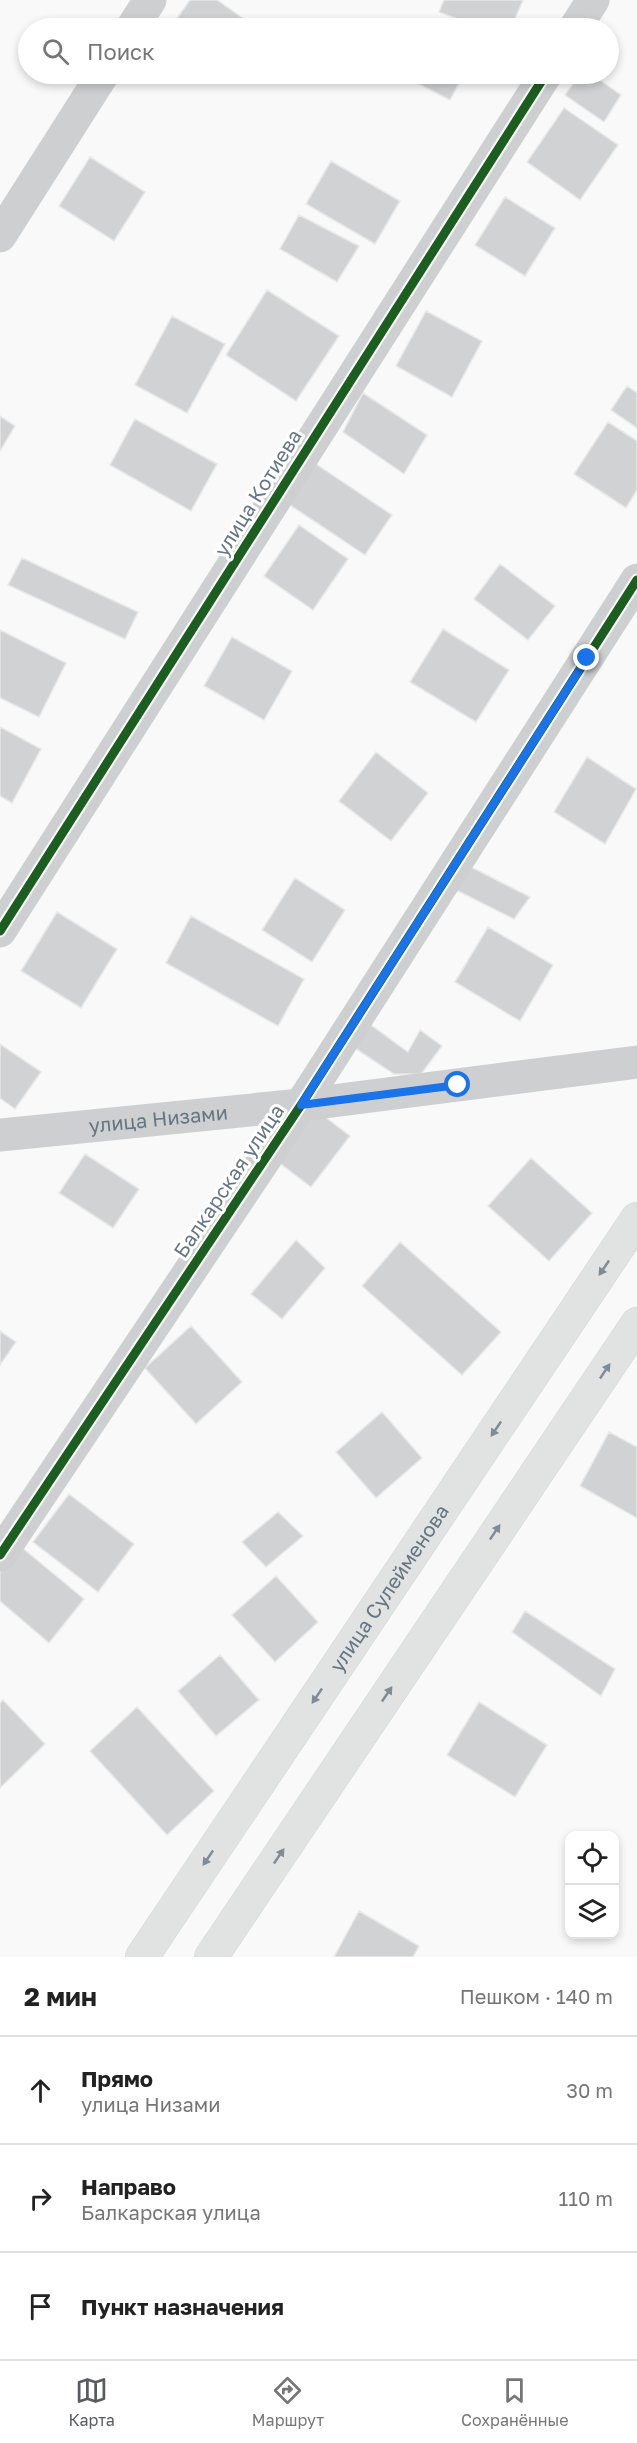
<!DOCTYPE html>
<html lang="ru">
<meta charset="utf-8">
<style>
body{margin:0;font-family:"Golos Text",sans-serif;background:#f2f2f2;color:#222}
.controls{position:absolute;right:18px;bottom:18px;display:grid;overflow:hidden;border-radius:12px;box-shadow:0 3px 9px #0003}
.controls button{width:54px;height:54px;display:grid;place-items:center;padding:0;border:0;border-bottom:2px solid #e0e0e0;background:#fff;color:#222;font:30px sans-serif}
.stop{position:absolute;width:18px;height:18px;margin:-14px;border:4px solid #1a73e8;border-radius:50%;background:#fff}
.stop.end{background:#1a73e8;border-color:#fff;box-shadow:0 2px 6px #0008}
.list{margin:0;padding:0;list-style:none}
h2{display:flex;justify-content:space-between;align-items:center;height:78px;margin:0;padding:0 24px;font-size:26px}
h2 small{font-size:20px;font-weight:400;color:#767676}
.list li{display:grid;grid-template-columns:39px 1fr auto;gap:18px;align-items:center;box-sizing:border-box;height:108px;padding:0 24px;border-top:2px solid #e0e0e0}
.list b{display:block;font-size:22px;white-space:nowrap}
.list p{margin:0;font-size:20px;white-space:nowrap;color:#767676}
.list em{font-size:20px;font-style:normal;color:#767676}
.icon{flex:none;width:33px;height:33px;fill:none;stroke:currentColor;stroke-width:2;stroke-linecap:round;stroke-linejoin:round}
.map{position:relative;flex:none;width:637px;height:1957px;overflow:hidden}
.search{position:absolute;background:#fff;box-shadow:0 3px 9px #0003;left:18px;right:18px;top:18px;height:66px;display:flex;align-items:center;gap:15px;box-sizing:border-box;padding:0 21px;border-radius:33px;color:#767676;font-size:22px}
.sheet{height:402px;background:#fff}
nav{display:flex;justify-content:space-around;align-items:center;box-sizing:border-box;height:84px;border-top:2px solid #e0e0e0;background:#fff;font-size:16px;color:#767676}
nav a{display:grid;justify-items:center;gap:3px}
nav .on{color:#585c60}
.map>svg:first-child{display:block}
.building{fill:#d0d2d3;stroke:#e8e8e8;stroke-width:1.5}
.lines{fill:none;stroke-linecap:round;stroke-linejoin:round}
.secondary-casing{stroke:#d5d6d7;stroke-width:34}
.minor{stroke:#cecfd0;stroke-width:33}
.secondary{stroke:#e1e2e2;stroke-width:33}
.cycleway-casing{stroke:#fff;stroke-width:13}
.cycleway{stroke:#1b5e20;stroke-width:9}
.oneway{fill:#7e8c96}
.route{stroke:#1a73e8;stroke-width:8}
.labels{text-anchor:middle;stroke-width:6;stroke-linejoin:round;paint-order:stroke}
.street-label{font-size:20px;fill:#657683;stroke:#fff}
</style>
<div class="map">
<svg width="637" height="1957" viewBox="0 0 637 1957">
<rect width="100%" height="100%" fill="#f9f9f9"/>
<path class="building" d="M190,0H217L257,28H172L171,27Z
M444,0H523L511,28H481L439,12Z
M399,74H464L450,100Z
M580,74H591L621,95L604,122L565,95Z
M564,108L618,145L580,200L527,162Z
M90,157L145,192L114,241L59,206Z
M331,161L400,201L375,244L306,204Z
M505,197L555,228L525,276L475,245Z
M299,215L359,246L337,282L280,249Z
M267,290L339,336L296,401L226,355Z
M426,311L482,341L452,397L396,366Z
M172,316L225,344L187,413L135,385Z
M627,386L637,393V428L611,410Z
M363,393L427,435L404,474L343,432Z
M0,416L15,426L0,451Z
M135,419L217,464L191,511L110,465Z
M608,422L637,441V490L626,508L574,474Z
M313,462L392,515L365,555L287,503Z
M299,525L348,559L313,610L264,576Z
M22,558L138,612L125,639L8,585Z
M500,564L555,606L528,640L474,599Z
M443,629L509,670L476,722L410,682Z
M0,630L66,663L39,717L0,698Z
M232,637L292,671L264,720L204,686Z
M0,727L41,749L12,803L0,796Z
M376,752L428,793L391,841L339,801Z
M587,757L636,789L605,844L554,812Z
M469,866L530,897L514,919L452,888Z
M295,878L345,910L312,962L262,930Z
M57,912L117,949L81,1008L21,971Z
M191,916L304,979L278,1026L166,963Z
M488,927L553,965L520,1021L455,982Z
M364,1020L408,1052L420,1030L442,1046L421,1074H394L349,1044Z
M0,1044L41,1072L15,1109L0,1098Z
M316,1110L350,1136L311,1187L277,1161Z
M85,1154L139,1189L113,1228L59,1193Z
M531,1158L592,1213L549,1261L488,1206Z
M296,1240L325,1268L282,1319L251,1294Z
M400,1242L501,1332L462,1375L362,1286Z
M191,1326L242,1382L196,1424L145,1368Z
M0,1331L16,1342L0,1365Z
M382,1412L422,1458L376,1498L336,1452Z
M609,1432L637,1447V1518L580,1486Z
M69,1494L134,1544L98,1592L33,1542Z
M278,1512L303,1536L266,1567L242,1542Z
M20,1546L84,1599L49,1643L0,1601V1572Z
M276,1576L318,1622L275,1662L232,1615Z
M525,1611L615,1669L601,1696L512,1632Z
M220,1655L259,1700L216,1736L178,1691Z
M3,1700L45,1744L0,1788V1703Z
M479,1702L547,1745L515,1797L447,1755Z
M137,1707L214,1791L167,1835L90,1751Z
M359,1911L419,1946L413,1957H334Z"/>
<g class="lines">
<defs>
<g id="secondary">
<path id="s2" d="M142,1957L637,1219"/>
<path d="M211,1957L637,1324"/>
</g>
</defs>
<use href="#secondary" class="secondary-casing"/>
<g class="minor">
<path d="M132,28L150,0"/>
<path d="M575,28L593,0"/>
<path d="M0,236L103,74"/>
<path d="M0,931L546,74"/>
<path id="s1" d="M0,1135L301,1105L637,1062"/>
<path d="M0,1555L301,1105L637,580"/>
</g>
<use href="#secondary" class="secondary"/>
<defs>
<path id="cycleway" d="M0,931L546,74
M0,1555L301,1105L637,580"/>
</defs>
<use href="#cycleway" class="cycleway-casing"/>
<use href="#cycleway" class="cycleway"/>
</g>
<defs><path id="oneway-solid" d="M-6-.8H1V-3.2L6.5 0L1 3.2V.8H-6Z" transform="scale(1.5)"/></defs>
<g class="oneway">
<use href="#oneway-solid" transform="translate(604 1268) rotate(124)"/>
<use href="#oneway-solid" transform="translate(605 1371) rotate(-56)"/>
<use href="#oneway-solid" transform="translate(496 1429) rotate(124)"/>
<use href="#oneway-solid" transform="translate(495 1532) rotate(-56)"/>
<use href="#oneway-solid" transform="translate(387 1694) rotate(-56)"/>
<use href="#oneway-solid" transform="translate(317 1696) rotate(124)"/>
<use href="#oneway-solid" transform="translate(279 1856) rotate(-56)"/>
<use href="#oneway-solid" transform="translate(208 1858) rotate(124)"/>
</g>
<g class="lines">
<path class="route" d="M458,1085L301,1105L587,658"/>
</g>
<g class="labels">
<g class="street-label">
<text transform="translate(258 493) rotate(-58)" y="7">улица Котиева</text>
<text dy="7" stroke="none"><textPath href="#s1" startOffset="159">улица Низами</textPath></text>
<text transform="translate(229 1181) rotate(-56)" y="7">Балкарская улица</text>
<text dy="7" stroke="none"><textPath href="#s2" startOffset="444">улица Сулейменова</textPath></text>
</g>
</g>
</svg>
<div class="controls">
<button><svg class="icon" aria-label="locate" viewBox="0 0 24 24"><circle cx="12" cy="12" r="6"/><path d="M12 2v4M12 18v4M2 12h4M18 12h4"/></svg></button>
<button><svg class="icon" aria-label="layers" viewBox="0 0 24 24"><path d="M12 4l9 5-9 5-9-5zM3 14l9 5 9-5"/></svg></button>
</div>
<div class="stop" style="left:458px;top:1085px"></div>
<div class="stop end" style="left:587px;top:658px"></div>
<div class="search"><svg class="icon" aria-label="search" viewBox="0 0 24 24"><circle cx="10" cy="10" r="6"/><path d="M15 15l6 6"/></svg>Поиск</div>
</div>
<section class="sheet">
<h2>2 мин<small>Пешком · 140 m</small></h2>
<ul class="list">
<li><svg class="icon" aria-label="ahead" viewBox="0 0 24 24"><path d="M12 20V5M6 11l6-6 6 6"/></svg><div><b>Прямо</b><p>улица Низами</p></div><em>30 m</em></li>
<li><svg class="icon" aria-label="right" viewBox="0 0 24 24"><path d="M7 20v-9h11M14 6l5 5-5 5"/></svg><div><b>Направо</b><p>Балкарская улица</p></div><em>110 m</em></li>
<li><svg class="icon" aria-label="arrive" viewBox="0 0 24 24"><path d="M6 21V4h12l-3 4 3 4H6"/></svg><div><b>Пункт назначения</b></div></li>
</ul>
</section>
<nav>
<a class="on"><svg class="icon" aria-label="map" viewBox="0 0 24 24"><path d="M3 6l6-2 6 2 6-2v14l-6 2-6-2-6 2zM9 4v14M15 6v14"/></svg>Карта</a>
<a><svg class="icon" aria-label="directions" viewBox="0 0 24 24"><path d="M12 3l9 9-9 9-9-9zM9 14v-3h6M13 9l2 2-2 2"/></svg>Маршрут</a>
<a><svg class="icon" aria-label="saved" viewBox="0 0 24 24"><path d="M7 4h10v16l-5-4-5 4z"/></svg>Сохранённые</a>
</nav>
